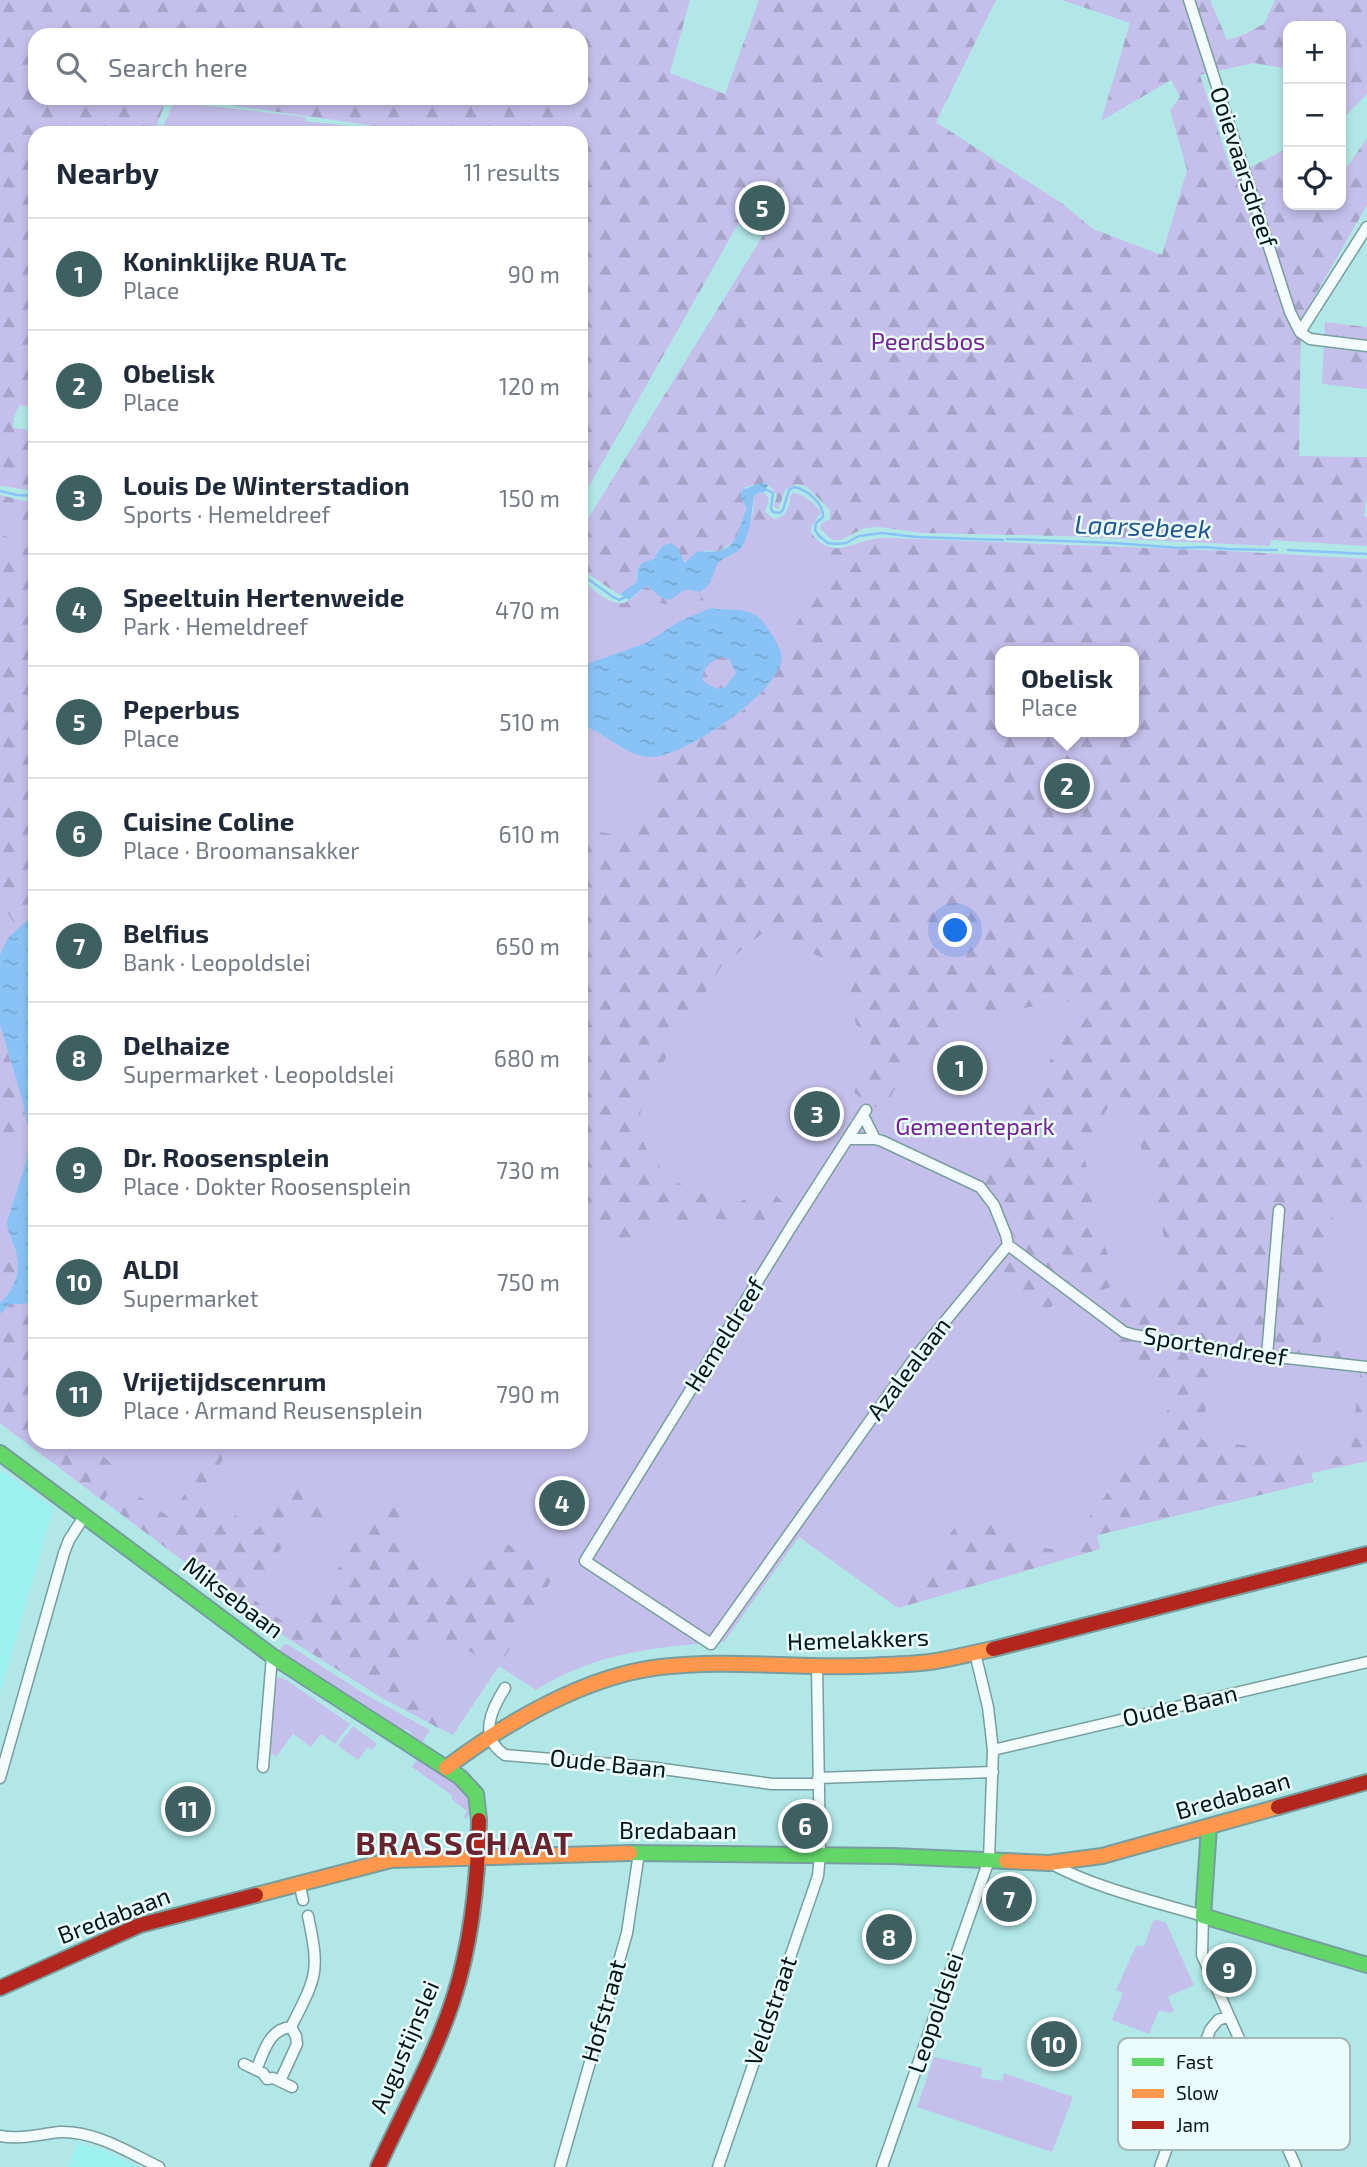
<!DOCTYPE html>
<meta charset="utf-8">
<style>
body{margin:0;font-family:"Exo 2",sans-serif;background:#f6f6f7;color:#1f2937}
.controls{position:absolute;right:21px;top:21px;display:grid;overflow:hidden;border-radius:14px;box-shadow:0 4px 10px #0003}
.controls button{width:63px;height:63px;display:grid;place-items:center;padding:0;border:0;border-bottom:2px solid #e0e1e3;background:#fff;color:#1f2937;font:35px sans-serif}
.you{position:absolute;left:956px;top:931px;width:24px;height:24px;margin:-18px;border:5px solid #fff;border-radius:50%;background:#1a73e8;box-shadow:0 0 0 10px #1a73e833}
.badge{display:grid;place-items:center;width:46px;height:46px;border-radius:50%;background:#3f6060;color:#fff;font-size:23px;font-weight:700}
.pin{position:absolute;translate:-50% -50%;border:4px solid #fff;box-shadow:0 2px 7px #0006}
.popup{position:absolute;left:995px;top:646px;width:144px;height:91px;box-sizing:border-box;display:grid;place-content:center;border-radius:14px;background:#fff;filter:drop-shadow(0 2px 5px #0005);font-size:23px;white-space:nowrap;color:#747a83}
.popup b{font-size:26px;color:#1f2937}
.popup::after{content:'';position:absolute;left:50%;top:100%;margin-left:-14px;border:14px solid transparent;border-top-color:#fff}
.list{margin:0;padding:0;list-style:none}
h2{display:flex;justify-content:space-between;align-items:center;height:91px;margin:0;padding:0 28px;font-size:30px}
h2 small{font-size:23px;font-weight:400;color:#747a83}
.list li{display:grid;grid-template-columns:46px 1fr auto;gap:21px;align-items:center;box-sizing:border-box;height:112px;padding:0 28px;border-top:2px solid #e0e1e3}
.list b{display:block;font-size:26px;white-space:nowrap}
.list p{margin:0;font-size:23px;white-space:nowrap;color:#747a83}
.list em{font-size:23px;font-style:normal;color:#747a83}
.icon{flex:none;width:38px;height:38px;fill:none;stroke:currentColor;stroke-width:2;stroke-linecap:round;stroke-linejoin:round}
.map{position:relative;flex:none;width:1367px;height:2167px;overflow:hidden}
.search{position:absolute;background:#fff;box-shadow:0 4px 10px #0003;left:28px;top:28px;width:560px;height:77px;display:flex;align-items:center;gap:18px;box-sizing:border-box;padding:0 24px;border-radius:21px;color:#747a83;font-size:26px}
.panel{position:absolute;background:#fff;box-shadow:0 4px 10px #0003;left:28px;top:126px;width:560px;height:1323px;border-radius:21px}
.map>svg:first-child{display:block}
.built{fill:#9af1f0}
.green{fill:#c5c0eb;fill-rule:evenodd}
.forest{fill:url(#forest-firs);fill-rule:evenodd}
.water{fill:url(#water-ripples);fill-rule:evenodd}
.lines{fill:none;stroke-linecap:round;stroke-linejoin:round}
.stream{stroke:#89c3f5;stroke-width:2.5}
.street-casing{stroke:#779e9e;stroke-width:13}
.fast-casing{stroke:#779e9e;stroke-width:18}
.slow-casing{stroke:#779e9e;stroke-width:18}
.jam-casing{stroke:#779e9e;stroke-width:18}
.street{stroke:#f3fcfb;stroke-width:10}
.fast{stroke:#63d668;stroke-width:14}
.slow{stroke:#ff974d;stroke-width:14}
.jam{stroke:#b3261e;stroke-width:14}
.labels{text-anchor:middle;stroke-width:5;stroke-linejoin:round;paint-order:stroke}
.street-label{font-size:24px;fill:#021717;stroke:#eafcfb}
.park-label{font-size:24px;fill:#742295;stroke:#eafcfb}
.water-label{font-size:26px;font-style:italic;fill:#23558f;stroke:#eafcfb}
.district-label{font-size:32px;font-weight:bold;letter-spacing:2px;fill:#68232e;stroke:#eafcfb}
.key{fill:#eafcfb;stroke:#a4b7b7;stroke-width:2}
.key-label{font-size:19px;fill:#021717}
</style>
<div class="map">
<svg width="1367" height="2167" viewBox="0 0 1367 2167">
<defs>
<pattern id="forest-firs" width="22" height="20" patternUnits="userSpaceOnUse" patternTransform="scale(1.75)"><rect width="22" height="20" fill="#c5c0eb"/><path d="M5 1l3.5 6h-7zM16 11l3.5 6h-7z" fill="#a8a4c9"/></pattern>
<pattern id="water-ripples" width="26" height="14" patternUnits="userSpaceOnUse" patternTransform="scale(1.75)"><rect width="26" height="14" fill="#89c3f5"/><path d="M2 4q2-2 4 0t4 0M15 11q2-2 4 0t4 0" fill="none" stroke="#75a7d1"/></pattern>
</defs>
<rect width="100%" height="100%" fill="#b1e8e7"/>
<path class="built" d="M2,1471L53,1508L0,1692V1475Z
M77,2143L104,2150L138,2167H69Z"/>
<path class="green" d="M174,102L306,117L305,121L365,128V133H160Z
M764,493L769,499L765,512L774,519C786,518 791,506 790,496L793,493C803,494 815,504 821,512L811,527V533C835,564 854,538 886,538L1226,551L1367,559V1461L1311,1473L1313,1482L1098,1535L1097,1537L1100,1549L898,1608L799,1537L724,1642C658,1646 594,1653 536,1690L499,1666L453,1735L379,1696L281,1634L0,1423V495L23,501H35V1442H581V580C592,588 611,608 626,602C631,600 635,595 639,591L729,556L740,549ZM1000,651H1134V732H1000Z
M287,1644L368,1696L430,1730L421,1744L415,1741L416,1738L410,1734L411,1732L406,1729L403,1733L278,1652L283,1645Z
M279,1677L285,1679L350,1724L335,1744L321,1734L311,1747L293,1734L276,1757L270,1753L276,1680Z
M353,1726L377,1744L372,1750L368,1747L358,1760L338,1746Z
M418,1758C441,1772 467,1783 471,1812L466,1819L464,1817L467,1811L451,1799L453,1796L412,1767Z
M1154,1919L1166,1923L1194,1985L1168,1997L1174,2011L1169,2013L1159,2010L1149,2034L1112,2020L1123,1993L1116,1990L1136,1946H1144Z
M934,2057L982,2068L981,2078L1002,2081L1004,2073L1073,2097L1052,2152L917,2107Z"/>
<path class="forest" d="M0,0H690L670,73L725,94L759,0H996L936,122L1063,204L1093,229L1162,255L1187,170L1170,110L1180,97L1171,80L1101,121L1130,23L1062,0H1210L1227,40L1245,34L1264,24L1275,0H1367V94L1341,120V26H1288V69L1254,63L1200,75L1233,176L1288,148V205H1341V164L1347,167L1367,138V205L1301,320L1299,456L1367,457V495L1364,516L1367,517V546L1271,540L1270,546L1064,536L922,533L879,527L864,528L841,540H832L820,529L822,523L830,519V510L806,486L796,484L785,490L779,507L777,509L774,506L777,496L771,487L763,483L745,487L743,501L747,509L736,541L717,552L706,550L686,562L660,548L654,559L642,563L638,569L637,582L627,591L618,594L581,569V530L783,203L758,189L581,500V133H368L369,125L178,98H581V35H35V98H167L154,133H35V390L26,407L20,405L14,416L13,428L35,430V491L2,486H0Z
M1325,322L1367,327V389L1322,384Z
M760,492L768,497L765,512L774,519C786,518 791,506 790,496L793,493C803,494 815,504 821,512L811,527V533C835,564 854,538 886,538L1226,551L1367,559V1208L1334,1205L1320,1349L1367,1355V1419L1363,1450L1367,1451V1461L1311,1473L1313,1482L1098,1535L1097,1537L1100,1549L898,1608L960,1520L974,1530L978,1525L983,1529L987,1523L992,1526C1010,1522 1014,1532 1027,1540C1055,1558 1072,1547 1090,1524L1089,1518L1175,1400L1096,1342L1107,1325L1062,1292L1043,1319L992,1279L1013,1252L1014,1236L996,1193L979,1177L1088,998L980,1015L931,1029L882,1111L854,1093L873,1035L856,1025L848,970L765,931L720,968L646,1091L638,1123L640,1135L648,1152L660,1167L672,1179L682,1185L724,1203L736,1204L762,1190L771,1191L781,1200L787,1208V1215L782,1225L761,1239C752,1233 739,1221 728,1220C711,1217 676,1221 659,1228C652,1231 648,1237 642,1240C620,1253 594,1236 581,1220V828L616,835L633,830L640,812L654,797L644,782C647,773 648,766 652,757C687,753 755,709 773,678C780,666 787,652 792,639C794,632 795,625 799,619C813,597 831,586 830,558C812,546 771,511 751,533C747,536 746,544 743,548C733,561 724,575 715,589L717,599L665,604L650,601L634,611L618,616L581,597V580C592,588 610,607 625,603C632,600 640,591 647,586L656,592L675,597L687,589L699,592L707,588L718,563L742,546L753,512L754,496ZM1000,651H1134V732H1000ZM1123,1097L1129,1101L1176,1283L1165,1287L1167,1294L1134,1303L1132,1296L1109,1301L1104,1289L1117,1285L1097,1220L1095,1201L1083,1152L1108,1107L1115,1111ZM1212,1354L1360,1372L1350,1458L1202,1440Z
M0,495L23,501H35V541L15,530L0,525Z
M0,533L35,552V949L17,928L0,900Z
M721,657L729,659L737,673L725,687L717,689L703,681C701,668 710,663 721,657Z
M0,1024L28,1124L30,1137L19,1142H0Z
M0,1247C29,1259 18,1286 0,1303Z
M35,1299V1442H86L117,1468L120,1472V1476L103,1501L0,1423V1314L10,1304H24Z
M187,1442H227L222,1461L202,1493L257,1530L289,1482L340,1516L326,1537L300,1520L249,1596L287,1625L281,1634L114,1509L129,1489L169,1517L208,1460L185,1445Z
M390,1493L413,1510C381,1569 463,1607 487,1544L499,1538L554,1576L499,1666L426,1630L404,1674L428,1687L421,1702L448,1715L440,1729L379,1696L289,1639L345,1559L373,1511Z"/>
<path class="water" d="M763,482L768,485L764,493L760,492L754,496C752,509 750,539 740,549C733,556 722,557 717,565C712,576 711,587 699,592L687,589L669,600L660,597L648,586L639,591L629,600L620,594L637,582L638,569L642,563L654,559C659,550 661,545 671,543L678,548L684,562H686L696,552C704,550 711,553 719,551C741,545 738,525 747,509L741,498L742,490Z
M711,608C725,611 739,607 753,614C761,617 766,626 771,633C775,640 782,650 782,658C780,692 686,755 654,757C627,759 606,732 581,725V666L646,643L680,621ZM721,657L729,659L736,673L725,687L717,689L703,681C701,668 710,663 721,657Z
M35,913V1299L24,1304H10L0,1314V1303C16,1288 22,1270 15,1248C12,1239 7,1231 7,1222L26,1162L30,1137L24,1106L0,1024V955L8,938Z"/>
<g class="lines">
<path class="stream" d="M763,488L773,493L771,509L773,512L780,513L783,510L789,490L794,487C807,489 824,504 823,517L816,523L815,530L819,536L828,543L836,544L846,543L859,536L882,533L916,537L1003,540
M0,491L17,495L35,496
M1007,539L1114,543L1179,548L1204,547L1227,549L1277,550
M1288,550L1367,554
M581,574L613,597L619,600L628,596"/>
<defs>
<path id="street" d="M1189,0L1290,312L1300,332L1310,339L1367,346
M1300,332L1367,227
M863,1115L875,1139
M1008,1245L1124,1332L1134,1335L1267,1356L1367,1367
M1267,1356L1279,1210
M711,1644L914,1359L1008,1245L1006,1235L994,1205L980,1187L882,1141L875,1139H848
M711,1644L585,1561L793,1224L866,1110
M505,1688C491,1710 478,1737 505,1755L648,1767L772,1784H818
M993,1750L1367,1662
M263,1767L272,1656
M0,1778L64,1553L69,1540L85,1515
M818,1778L993,1772
M1050,1863C1095,1888 1153,1901 1203,1916L1202,1955L1296,2167
M299,1882L303,1900
M291,2027C317,1976 320,1972 308,1916
M244,2064L263,2073L267,2079L273,2078L292,2087
M256,2070C264,2052 269,2029 291,2027
M280,2081L297,2044L296,2036L291,2027
M0,2136C21,2140 40,2134 60,2132C96,2131 128,2152 159,2167
M560,2167L627,1933L639,1853
M718,2167L818,1876L820,1854L817,1666
M882,2167L989,1860L993,1750L988,1707L975,1653
M1160,2167L1210,2030L1218,2020L1229,2016"/>
<path id="fast" d="M0,1453L272,1656L460,1777L476,1794L479,1820
M1209,1827L1203,1916L1367,1965
M630,1853L892,1856L1006,1861"/>
<path id="slow" d="M446,1768C505,1723 585,1676 660,1667C725,1659 791,1668 856,1666C881,1665 906,1665 930,1662C951,1659 972,1653 993,1649
M1006,1861L1049,1863L1102,1856L1278,1807
M256,1895L391,1860L630,1853"/>
<path id="jam" d="M993,1649L1367,1554
M1278,1807L1367,1782
M0,1988L140,1925L256,1895
M378,2167C403,2112 434,2058 453,2000C472,1942 478,1881 479,1820"/>
</defs>
<use href="#street" class="street-casing"/>
<use href="#fast" class="fast-casing"/>
<use href="#slow" class="slow-casing"/>
<use href="#jam" class="jam-casing"/>
<use href="#street" class="street"/>
<use href="#fast" class="fast"/>
<use href="#slow" class="slow"/>
<use href="#jam" class="jam"/>
</g>
<g class="labels">
<g class="street-label">
<text transform="translate(1243 167) rotate(72)" y="8">Ooievaarsdreef</text>
<text transform="translate(725 1335) rotate(-58)" y="8">Hemeldreef</text>
<text transform="translate(1215 1347) rotate(9)" y="8">Sportendreef</text>
<text transform="translate(909 1369) rotate(-53)" y="8">Azalealaan</text>
<text transform="translate(233 1598) rotate(37)" y="8">Miksebaan</text>
<text transform="translate(858 1640) rotate(-2)" y="8">Hemelakkers</text>
<text transform="translate(1180 1706) rotate(-13)" y="8">Oude Baan</text>
<text transform="translate(608 1764) rotate(6)" y="8">Oude Baan</text>
<text transform="translate(1233 1796) rotate(-16)" y="8">Bredabaan</text>
<text x="678" y="1839">Bredabaan</text>
<text transform="translate(114 1916) rotate(-21)" y="8">Bredabaan</text>
<text transform="translate(604 2011) rotate(-74)" y="8">Hofstraat</text>
<text transform="translate(771 2011) rotate(-71)" y="8">Veldstraat</text>
<text transform="translate(936 2013) rotate(-71)" y="8">Leopoldslei</text>
<text transform="translate(405 2047) rotate(-67)" y="8">Augustijnslei</text>
</g>
<g class="park-label">
<text x="928" y="350">Peerdsbos</text>
<text x="975" y="1135">Gemeentepark</text>
</g>
<g class="water-label">
<text transform="translate(1143 527) rotate(2)" y="9">Laarsebeek</text>
</g>
<g class="district-label">
<text x="465" y="1855">BRASSCHAAT</text>
</g>
</g>
<rect x="1118" y="2038" width="232" height="112" rx="10" class="key"/>
<rect x="1132" y="2058" width="32" height="8" fill="#63d668"/>
<rect x="1132" y="2089" width="32" height="9" fill="#ff974d"/>
<rect x="1132" y="2121" width="32" height="8" fill="#b3261e"/>
<g class="key-label">
<text x="1176" y="2069">Fast</text>
<text x="1176" y="2100">Slow</text>
<text x="1176" y="2132">Jam</text>
</g>
</svg>
<div class="controls">
<button>+</button>
<button>−</button>
<button><svg class="icon" aria-label="locate" viewBox="0 0 24 24"><circle cx="12" cy="12" r="6"/><path d="M12 2v4M12 18v4M2 12h4M18 12h4"/></svg></button>
</div>
<div class="you"></div>
<div class="pin badge" style="left:960px;top:1068px">1</div>
<div class="pin badge" style="left:1067px;top:786px">2</div>
<div class="popup"><b>Obelisk</b>Place</div>
<div class="pin badge" style="left:817px;top:1114px">3</div>
<div class="pin badge" style="left:562px;top:1503px">4</div>
<div class="pin badge" style="left:762px;top:208px">5</div>
<div class="pin badge" style="left:805px;top:1826px">6</div>
<div class="pin badge" style="left:1009px;top:1899px">7</div>
<div class="pin badge" style="left:889px;top:1937px">8</div>
<div class="pin badge" style="left:1229px;top:1970px">9</div>
<div class="pin badge" style="left:1054px;top:2044px">10</div>
<div class="pin badge" style="left:188px;top:1809px">11</div>
<div class="search"><svg class="icon" aria-label="search" viewBox="0 0 24 24"><circle cx="10" cy="10" r="6"/><path d="M15 15l6 6"/></svg>Search here</div>
<section class="panel">
<h2>Nearby<small>11 results</small></h2>
<ul class="list">
<li><span class="badge">1</span><div><b>Koninklijke RUA Tc</b><p>Place</p></div><em>90 m</em></li>
<li><span class="badge">2</span><div><b>Obelisk</b><p>Place</p></div><em>120 m</em></li>
<li><span class="badge">3</span><div><b>Louis De Winterstadion</b><p>Sports · Hemeldreef</p></div><em>150 m</em></li>
<li><span class="badge">4</span><div><b>Speeltuin Hertenweide</b><p>Park · Hemeldreef</p></div><em>470 m</em></li>
<li><span class="badge">5</span><div><b>Peperbus</b><p>Place</p></div><em>510 m</em></li>
<li><span class="badge">6</span><div><b>Cuisine Coline</b><p>Place · Broomansakker</p></div><em>610 m</em></li>
<li><span class="badge">7</span><div><b>Belfius</b><p>Bank · Leopoldslei</p></div><em>650 m</em></li>
<li><span class="badge">8</span><div><b>Delhaize</b><p>Supermarket · Leopoldslei</p></div><em>680 m</em></li>
<li><span class="badge">9</span><div><b>Dr. Roosensplein</b><p>Place · Dokter Roosensplein</p></div><em>730 m</em></li>
<li><span class="badge">10</span><div><b>ALDI</b><p>Supermarket</p></div><em>750 m</em></li>
<li><span class="badge">11</span><div><b>Vrijetijdscenrum</b><p>Place · Armand Reusensplein</p></div><em>790 m</em></li>
</ul>
</section>
</div>
